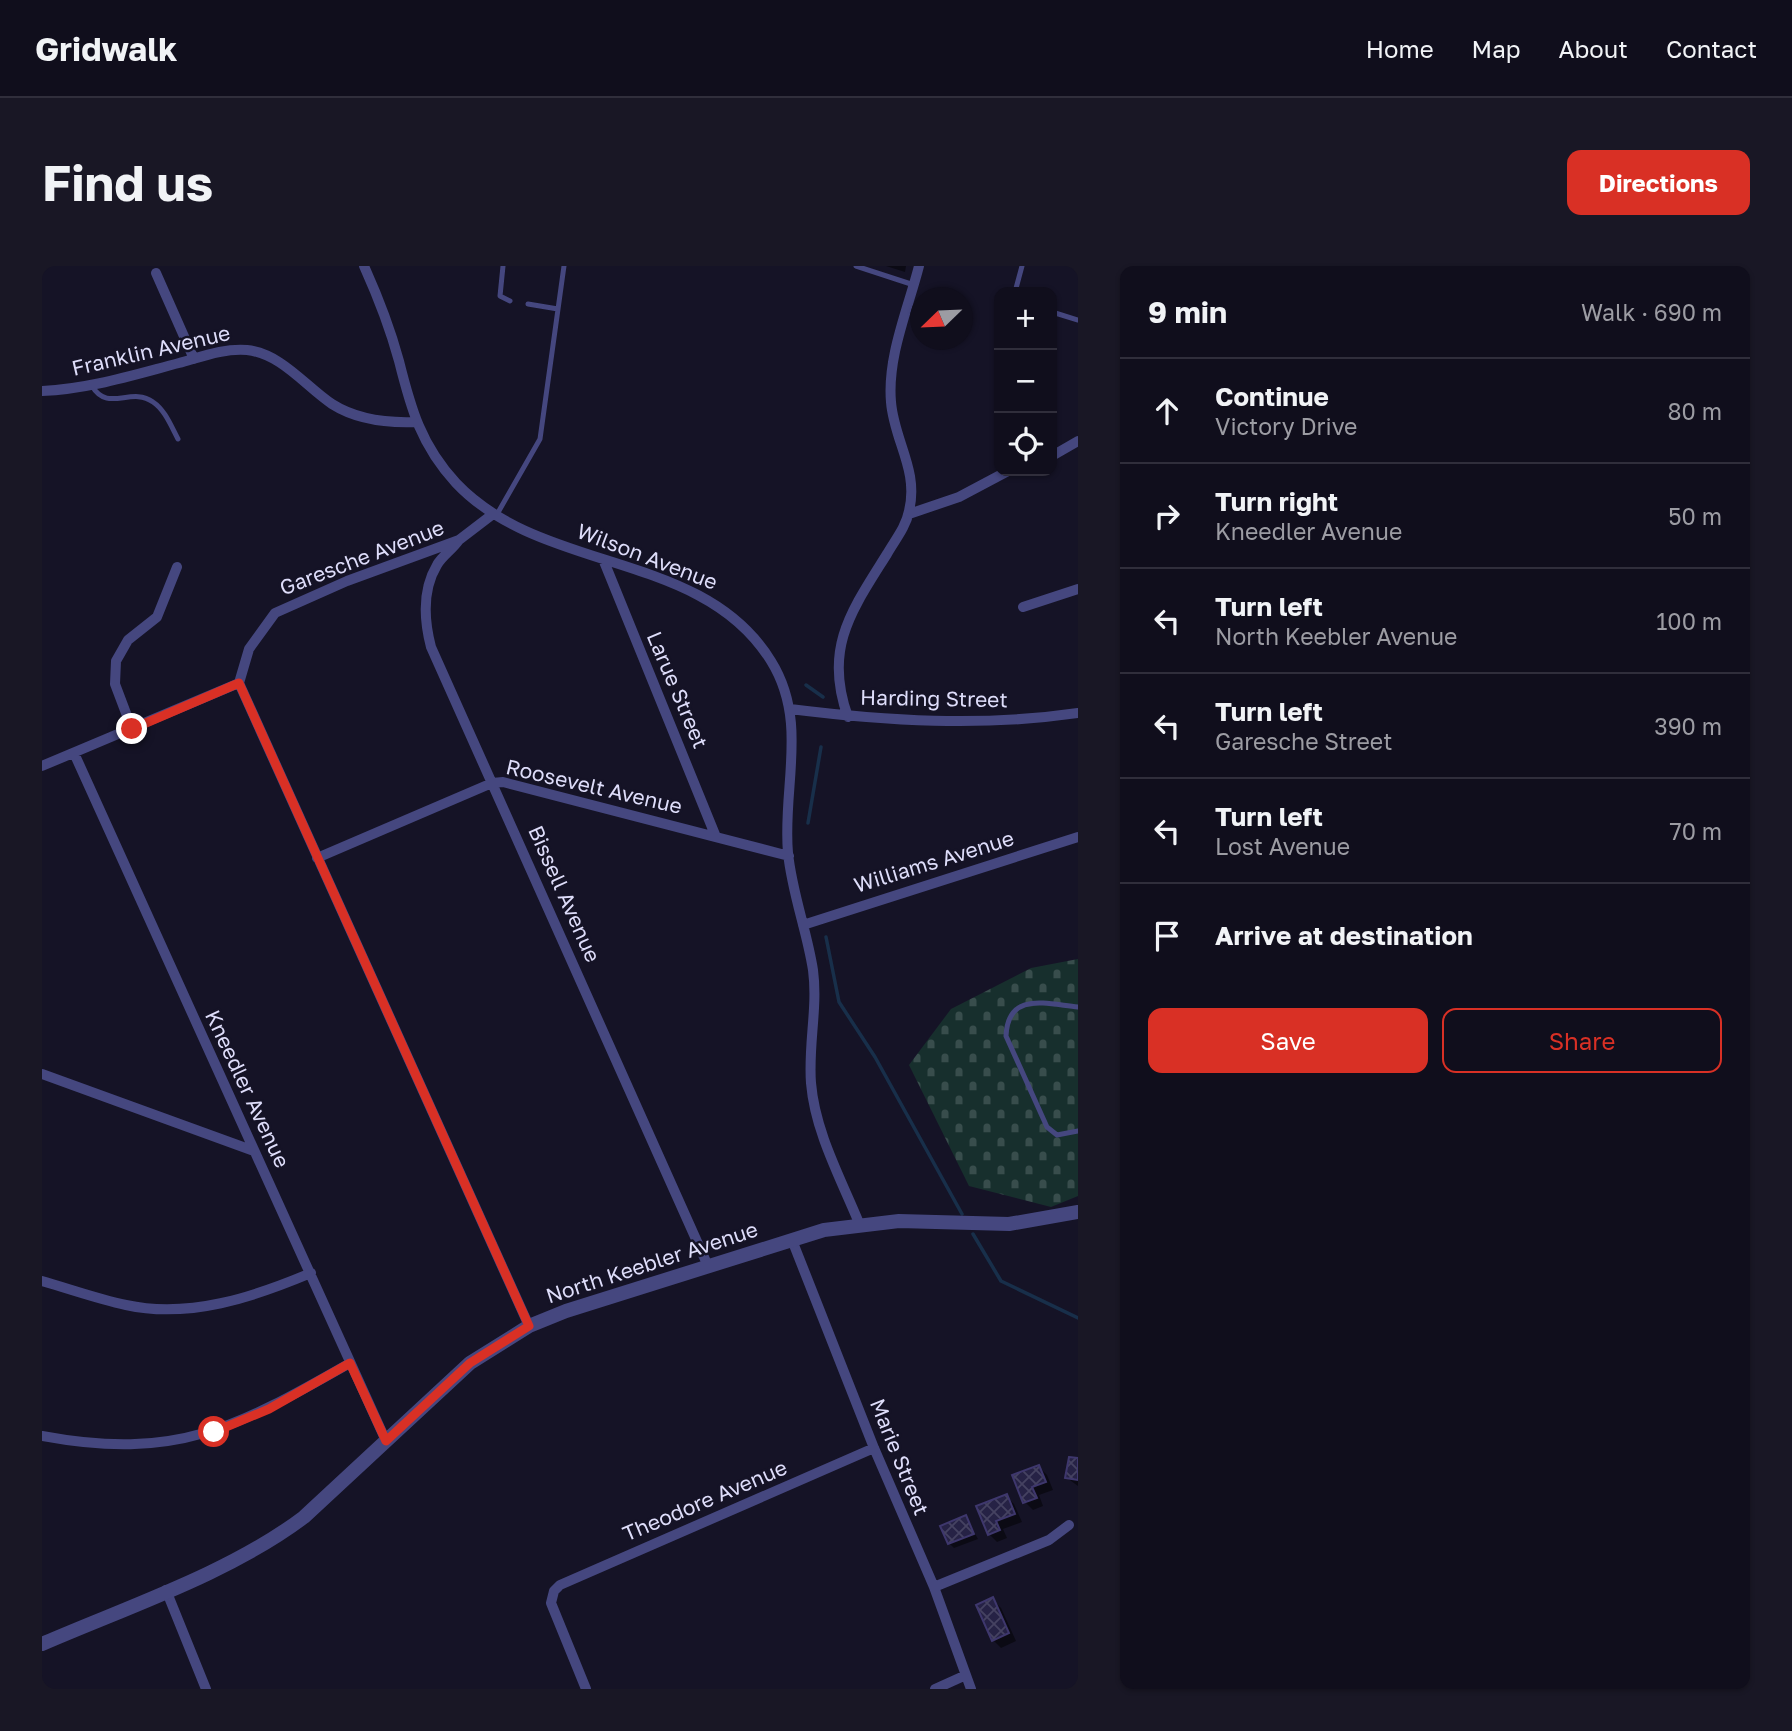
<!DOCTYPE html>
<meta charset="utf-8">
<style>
body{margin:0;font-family:"Golos Text",sans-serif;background:#191725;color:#f1f3f6}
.controls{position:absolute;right:21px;top:21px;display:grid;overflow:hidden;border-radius:14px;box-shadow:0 2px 5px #0004}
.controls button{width:63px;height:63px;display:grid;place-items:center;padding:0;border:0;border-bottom:2px solid #302e3b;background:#100e1c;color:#f1f3f6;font:35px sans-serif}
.compass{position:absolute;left:868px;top:21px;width:63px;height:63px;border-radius:50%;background:#100e1c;box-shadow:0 2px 5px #0004;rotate:247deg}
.stop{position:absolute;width:21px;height:21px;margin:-16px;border:5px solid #d93025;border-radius:50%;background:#fff}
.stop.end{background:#d93025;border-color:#fff;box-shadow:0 2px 7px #0008}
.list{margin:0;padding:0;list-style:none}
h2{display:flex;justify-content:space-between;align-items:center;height:91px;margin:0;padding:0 28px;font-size:30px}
h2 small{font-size:23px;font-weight:400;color:#9c9ca3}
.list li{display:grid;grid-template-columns:46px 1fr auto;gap:21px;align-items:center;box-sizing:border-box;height:105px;padding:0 28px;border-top:2px solid #302e3b}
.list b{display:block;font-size:26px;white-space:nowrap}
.list p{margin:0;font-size:23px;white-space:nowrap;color:#9c9ca3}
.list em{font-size:23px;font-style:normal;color:#9c9ca3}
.actions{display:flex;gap:14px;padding:21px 28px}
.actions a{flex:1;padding:16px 0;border:2px solid #d93025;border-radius:14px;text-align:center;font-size:24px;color:#d93025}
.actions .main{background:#d93025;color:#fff}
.icon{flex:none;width:38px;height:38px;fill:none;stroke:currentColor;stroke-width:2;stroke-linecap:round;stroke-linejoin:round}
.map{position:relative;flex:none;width:1036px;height:1423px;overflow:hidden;border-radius:14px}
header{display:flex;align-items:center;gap:42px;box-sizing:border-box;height:98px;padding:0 35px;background:#100e1c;border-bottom:2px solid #302e3b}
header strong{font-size:33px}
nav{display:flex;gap:38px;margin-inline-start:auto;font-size:24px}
.intro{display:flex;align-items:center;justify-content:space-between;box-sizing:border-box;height:168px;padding:0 42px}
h1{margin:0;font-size:49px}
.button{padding:18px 32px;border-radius:14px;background:#d93025;color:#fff;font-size:24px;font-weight:700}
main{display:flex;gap:42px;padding:0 42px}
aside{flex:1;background:#100e1c;border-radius:14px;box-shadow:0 2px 5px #0004}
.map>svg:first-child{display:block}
.cemetery{fill:url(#cemetery-stones)}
.shadow{fill:#0007}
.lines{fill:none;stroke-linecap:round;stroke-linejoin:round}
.stream{stroke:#182f4a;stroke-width:3.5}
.building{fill:url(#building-cross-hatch);stroke:#3e376d;stroke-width:2}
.service{stroke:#45477f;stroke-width:5}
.minor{stroke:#45477f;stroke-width:10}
.tertiary{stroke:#45477f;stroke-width:14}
.route{stroke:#d93025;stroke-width:9}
.labels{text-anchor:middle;stroke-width:5;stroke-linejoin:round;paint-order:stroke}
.street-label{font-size:21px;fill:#deddfa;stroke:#151326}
</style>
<header>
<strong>Gridwalk</strong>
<nav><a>Home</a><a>Map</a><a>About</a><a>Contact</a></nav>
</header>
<div class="intro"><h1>Find us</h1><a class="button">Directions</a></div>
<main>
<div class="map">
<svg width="1036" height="1423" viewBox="0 0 1036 1423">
<defs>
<pattern id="cemetery-stones" width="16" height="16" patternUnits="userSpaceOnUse" patternTransform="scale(1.75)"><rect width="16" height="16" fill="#172f2d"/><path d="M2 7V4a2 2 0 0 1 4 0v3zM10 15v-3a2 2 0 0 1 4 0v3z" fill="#384d4c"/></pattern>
<pattern id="building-cross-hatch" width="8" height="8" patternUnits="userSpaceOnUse" patternTransform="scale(1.75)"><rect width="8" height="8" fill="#262245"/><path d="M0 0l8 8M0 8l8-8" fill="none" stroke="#454261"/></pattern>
</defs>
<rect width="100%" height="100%" fill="#151326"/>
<path class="cemetery" d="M1036,693V930L1009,941L927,920L867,799L909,743L989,702Z"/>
<path class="shadow" d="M844,0H864L863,6Z
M1036,1194V1220L1025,1212Z
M997,1201L1005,1209L1011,1224L997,1229L1001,1240L991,1244L983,1236L973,1210Z
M964,1230L972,1238L980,1256L961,1263L965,1272L955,1276L947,1268Z
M924,1251L936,1273L912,1282L907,1277Z
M951,1334L959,1342L974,1375L959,1382L951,1374Z"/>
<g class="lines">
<path class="stream" d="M764,419L781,431
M766,557L779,481
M784,671L797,736L833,791L920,948
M931,968L959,1015L1036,1052"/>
</g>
<path class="building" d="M1027,1191L1036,1192V1214L1023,1212Z
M997,1199L1004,1216L990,1221L995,1232L981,1237L970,1209Z
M965,1228L973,1248L954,1255L958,1264L946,1269L934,1240Z
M924,1249L932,1268L906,1278L898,1260Z
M951,1331L967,1367L950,1375L934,1339Z"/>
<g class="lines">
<path class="service" d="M461,0L458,30L468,35
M814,0L872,19
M973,26L980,0
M486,38L516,43
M1010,46L1036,54
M50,120C66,147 89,120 111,136C123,144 129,160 136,173
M454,250L498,173L522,0
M1036,741C1004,738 966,725 964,770L1005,861L1015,869L1036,865"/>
<path class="minor" d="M322,0C336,31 348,62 357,95C369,143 379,179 414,217C501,309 660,283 729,395C767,456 740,522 746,587C750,627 765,665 771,704C776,742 766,779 769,817C773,866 799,913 817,957
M114,7L152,93
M0,125C47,123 91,109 137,97C159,91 182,82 205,84C240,88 263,120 290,138C315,154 345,157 373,156
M1010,190L1036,175
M867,248L917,231L966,205
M417,274C411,283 400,290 395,299C380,324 382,354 389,381L666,1000
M561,293L674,571
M981,341L1036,323
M197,417L487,1060
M197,417L207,383L233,347L305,315L417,274L451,248
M748,443C844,455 940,461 1036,447
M806,451C781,382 810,344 845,288C853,274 864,261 867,245C877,204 852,175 849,136C845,91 866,43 877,0
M90,463L73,418L74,395L86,374L115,351L135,301
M32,487L344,1175
M0,500L197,417
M275,592L450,517L461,516L747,590
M761,659L1036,571
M0,808L212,885
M750,974L832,1182L892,1321L929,1423
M0,1015C28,1023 56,1033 84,1039C147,1053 212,1031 269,1007
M0,1170C134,1195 194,1162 308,1097
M892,1321L1007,1274L1027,1259
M124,1324L164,1423
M544,1423L509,1337L512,1325L518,1319L832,1182
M893,1423L924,1409"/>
<path class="tertiary" d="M0,1378C85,1341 188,1307 262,1251L428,1097L487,1060L524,1045L782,964L857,955L967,958L1036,946"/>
</g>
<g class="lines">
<path class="route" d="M90,463L197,417L487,1060L428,1097L344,1175L308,1097L227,1143L172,1166"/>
</g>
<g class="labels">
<g class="street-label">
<text transform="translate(109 85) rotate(-13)" y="7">Franklin Avenue</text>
<text transform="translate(605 291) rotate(21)" y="7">Wilson Avenue</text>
<text transform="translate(320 292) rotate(-21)" y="7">Garesche Avenue</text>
<text transform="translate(635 424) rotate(67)" y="7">Larue Street</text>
<text transform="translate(892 433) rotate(1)" y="7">Harding Street</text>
<text transform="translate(552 521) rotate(13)" y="7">Roosevelt Avenue</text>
<text transform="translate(892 596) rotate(-17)" y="7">Williams Avenue</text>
<text transform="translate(522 628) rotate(66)" y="7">Bissell Avenue</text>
<text transform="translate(205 823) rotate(65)" y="7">Kneedler Avenue</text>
<text transform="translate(610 997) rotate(-18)" y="7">North Keebler Avenue</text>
<text transform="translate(857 1191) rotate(68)" y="7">Marie Street</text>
<text transform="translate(663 1235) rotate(-23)" y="7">Theodore Avenue</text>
</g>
</g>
</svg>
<div class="controls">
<button>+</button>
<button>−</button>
<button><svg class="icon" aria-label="locate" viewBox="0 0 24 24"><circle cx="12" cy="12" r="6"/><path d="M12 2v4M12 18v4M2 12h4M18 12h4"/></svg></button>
</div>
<svg class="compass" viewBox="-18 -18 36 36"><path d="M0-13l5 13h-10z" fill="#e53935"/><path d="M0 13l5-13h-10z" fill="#9c9ca3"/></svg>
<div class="stop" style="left:172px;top:1166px"></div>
<div class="stop end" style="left:90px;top:463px"></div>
</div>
<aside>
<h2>9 min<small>Walk · 690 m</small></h2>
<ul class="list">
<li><svg class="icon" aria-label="ahead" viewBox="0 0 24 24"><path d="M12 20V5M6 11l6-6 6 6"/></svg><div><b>Continue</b><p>Victory Drive</p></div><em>80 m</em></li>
<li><svg class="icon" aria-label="right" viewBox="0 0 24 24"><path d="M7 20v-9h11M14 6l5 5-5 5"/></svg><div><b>Turn right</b><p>Kneedler Avenue</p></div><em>50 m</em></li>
<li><svg class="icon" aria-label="left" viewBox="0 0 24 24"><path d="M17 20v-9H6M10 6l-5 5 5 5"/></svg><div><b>Turn left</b><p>North Keebler Avenue</p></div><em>100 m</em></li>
<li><svg class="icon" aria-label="left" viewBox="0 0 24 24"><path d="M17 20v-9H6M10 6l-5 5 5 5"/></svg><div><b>Turn left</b><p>Garesche Street</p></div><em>390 m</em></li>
<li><svg class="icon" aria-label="left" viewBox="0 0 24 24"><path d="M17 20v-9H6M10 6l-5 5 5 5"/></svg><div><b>Turn left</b><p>Lost Avenue</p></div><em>70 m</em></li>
<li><svg class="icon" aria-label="arrive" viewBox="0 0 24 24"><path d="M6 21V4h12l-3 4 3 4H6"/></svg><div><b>Arrive at destination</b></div></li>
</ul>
<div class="actions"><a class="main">Save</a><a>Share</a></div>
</aside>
</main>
